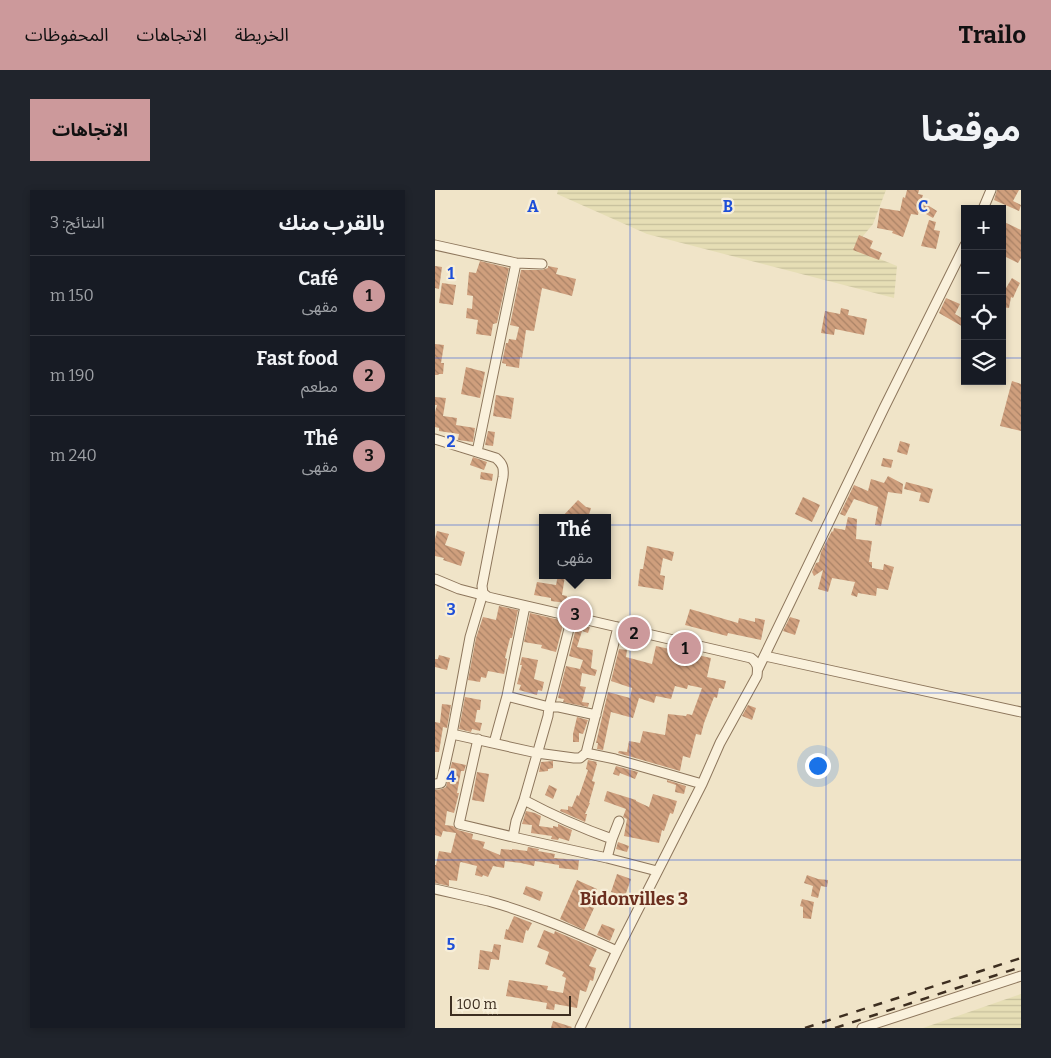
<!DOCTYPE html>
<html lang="ar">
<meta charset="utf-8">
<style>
body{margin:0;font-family:Bitter,"Noto Sans Arabic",serif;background:#20242c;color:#f1f3f6;direction:rtl}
.controls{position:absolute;right:15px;top:15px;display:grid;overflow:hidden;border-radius:0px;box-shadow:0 2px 8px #0003}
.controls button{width:45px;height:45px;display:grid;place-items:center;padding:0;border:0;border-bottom:1px solid #363941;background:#171b24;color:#f1f3f6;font:25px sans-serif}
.scale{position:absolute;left:15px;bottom:12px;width:121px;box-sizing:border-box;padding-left:5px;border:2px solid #3d2e20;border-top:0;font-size:14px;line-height:18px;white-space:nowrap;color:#3d2e20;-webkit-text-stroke:4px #f7eed8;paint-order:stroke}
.you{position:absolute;left:382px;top:575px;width:18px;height:18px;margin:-12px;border:4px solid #fff;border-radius:50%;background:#1a73e8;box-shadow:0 0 0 8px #1a73e833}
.badge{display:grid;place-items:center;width:32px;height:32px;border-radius:50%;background:#cc999b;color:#111;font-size:16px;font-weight:700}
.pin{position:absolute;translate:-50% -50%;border:2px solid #fff;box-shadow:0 1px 5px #0006}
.popup{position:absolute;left:104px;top:324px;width:72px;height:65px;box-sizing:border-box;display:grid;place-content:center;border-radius:0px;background:#171b24;filter:drop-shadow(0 1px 4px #0005);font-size:16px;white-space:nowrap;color:#9ea1a6}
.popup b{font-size:19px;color:#f1f3f6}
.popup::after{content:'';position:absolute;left:50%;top:100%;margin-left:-10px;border:10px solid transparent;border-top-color:#171b24}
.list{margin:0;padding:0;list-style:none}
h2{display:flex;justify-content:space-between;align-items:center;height:65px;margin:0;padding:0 20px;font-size:21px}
h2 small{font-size:16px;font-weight:400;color:#9ea1a6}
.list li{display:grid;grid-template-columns:32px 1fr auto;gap:15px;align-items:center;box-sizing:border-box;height:80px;padding:0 20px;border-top:1px solid #363941}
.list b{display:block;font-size:19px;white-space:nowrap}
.list p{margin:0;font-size:16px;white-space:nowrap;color:#9ea1a6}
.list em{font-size:16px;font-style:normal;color:#9ea1a6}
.icon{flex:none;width:28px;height:28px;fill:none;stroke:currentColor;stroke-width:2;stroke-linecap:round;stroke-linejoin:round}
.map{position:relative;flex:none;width:586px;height:838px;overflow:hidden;direction:ltr;border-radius:0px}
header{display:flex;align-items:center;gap:30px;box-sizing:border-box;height:70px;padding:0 25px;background:#cc999b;color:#111}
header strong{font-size:24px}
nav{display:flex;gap:28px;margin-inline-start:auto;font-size:18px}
.intro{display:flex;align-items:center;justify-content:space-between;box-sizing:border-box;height:120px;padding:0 30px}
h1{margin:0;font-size:35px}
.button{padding:12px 22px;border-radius:0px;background:#cc999b;color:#111;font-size:18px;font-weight:700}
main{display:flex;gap:30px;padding:0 30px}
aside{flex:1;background:#171b24;border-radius:0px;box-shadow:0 2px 8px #0003}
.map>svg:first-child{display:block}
.farmland{fill:url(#farmland-rules)}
.building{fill:url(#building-back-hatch)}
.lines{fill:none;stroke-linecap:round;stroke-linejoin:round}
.minor-casing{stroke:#8d765c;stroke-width:11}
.minor{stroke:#faf1dc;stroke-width:9}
.rail{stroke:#3d2e20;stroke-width:2.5;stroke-dasharray:9 9;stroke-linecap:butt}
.grid{fill:none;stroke:#1d4ed8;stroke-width:1;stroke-opacity:0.55}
.labels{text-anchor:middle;stroke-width:4.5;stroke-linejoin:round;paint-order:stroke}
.quarter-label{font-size:18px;font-weight:bold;fill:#6b2e1e;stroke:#f7eed8}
.grid-label{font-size:16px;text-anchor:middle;font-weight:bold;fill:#1d4ed8;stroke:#f7eed8;stroke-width:4.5;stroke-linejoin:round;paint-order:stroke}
</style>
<header>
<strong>Trailo</strong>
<nav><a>الخريطة</a><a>الاتجاهات</a><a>المحفوظات</a></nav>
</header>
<div class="intro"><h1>موقعنا</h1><a class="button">الاتجاهات</a></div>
<main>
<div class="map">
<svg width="586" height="838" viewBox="0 0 586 838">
<defs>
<pattern id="farmland-rules" width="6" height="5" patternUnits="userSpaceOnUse" patternTransform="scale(1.25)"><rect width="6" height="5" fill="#e6deb5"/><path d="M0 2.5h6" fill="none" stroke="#c6bf9b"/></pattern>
<pattern id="building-back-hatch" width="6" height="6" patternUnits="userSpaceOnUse" patternTransform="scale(1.25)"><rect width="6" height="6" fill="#cf9f7d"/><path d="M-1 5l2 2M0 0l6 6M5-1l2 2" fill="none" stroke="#a98266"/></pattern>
</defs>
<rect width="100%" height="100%" fill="#f0e4c8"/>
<path class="farmland" d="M123,0H451L438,34L418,58L462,76L459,108L212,44L122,4Z
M586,804V838H488Z"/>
<path class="building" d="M472,0H484L483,4L488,5L486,11L502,21L498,28L484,20L483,25L476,24L468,47L457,43L458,41L442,38L445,18L465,21L468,7L470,8Z
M562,0H584L578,11L586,15L584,21L559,10Z
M494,30L501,32L499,40L505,41L501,59L486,56Z
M567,31L586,40V68L583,73L567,65Z
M424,45L438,51L435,58L447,63L444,70L418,60Z
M45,71L74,78L62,133L58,134L56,146L41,144L43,130L31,128L32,118L37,119L38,106L32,105L34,82L41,83Z
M0,76L7,77L4,99L0,98Z
M113,76L123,78L121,84L141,89L137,106L107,98L99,141L91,140L87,168L85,167L84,178L71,176V174L67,173L71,153H73L74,149L81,150L84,137L75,135L86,80H107L113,78Z
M577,88L585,93L582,99L578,108L576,107L574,118L567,117V96L571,98Z
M7,93L21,95L18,115L4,113Z
M511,108L525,114L520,124L530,130V138L504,123Z
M406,118L414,120L413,125L432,129L429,145L400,139L399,145L386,143L390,121L405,124Z
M0,154L9,155L6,173H9L8,184H4L3,185H0Z
M31,177L50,182L45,208L26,204Z
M577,191L586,194V241L565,236Z
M61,205L79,208L76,229L58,226Z
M0,207L11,208L8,226L22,228L21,235L40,238L38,252L23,250L24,244L4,241V238L0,237V222L2,215H0Z
M53,241L60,242L58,256L50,255Z
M465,251L475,254L472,265L462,262Z
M38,267L52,272L49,280L35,275Z
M448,268L458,270L456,278L446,276Z
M46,282L58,284L57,291L45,289Z
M453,286L468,294L467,304L453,302L446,336L440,335L443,317L419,309L410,326L405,324L419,295L433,301L436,289L449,293Z
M471,292L498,299L494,313L484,311L486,303L469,299Z
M368,307L385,315L377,332L360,324Z
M143,310L151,317L156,318L153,328H126Z
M413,327L422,329L421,349L437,351L434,372H437V378L448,380L449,374L459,377L453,400L442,398L441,406L423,403L422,407L416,405L420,392L397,388L393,402L383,399L388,380L379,386L377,382L381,373L384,372L386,362L397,341L398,342L399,338L410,340Z
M2,341L14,344L10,355L30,362L26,376L8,370L9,368L0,366V349Z
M212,356L239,362L237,371L228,368L225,385L230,386L228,400L203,396L205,379H208Z
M123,385L130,386L127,405L132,406L131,413L116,411V408L99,405L102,392L121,395Z
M64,416L83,420L77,448H75L70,468L72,469L69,484L53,481L51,488L46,487L45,492L33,490L41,448L48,427L61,430Z
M255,419L303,433L304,428L320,432V428L330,430L326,450L293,443L292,446L250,435Z
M95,423L129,431L121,462L106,458L107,455L89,452Z
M355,427L365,430L360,445L348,441Z
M142,434L155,437L153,443L147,441L142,457L158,460L156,478L162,480L160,486L147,483L145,496L151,497L147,512L154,513L153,517L128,512L129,509L123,508L131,476L145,479L148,470L134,466Z
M221,456L276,468L272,487L291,491L289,499L284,498L282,508L279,507L269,533L266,545L261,544L255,568L248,566L245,581L183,563L184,561L192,562L194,551L205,553L208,541L230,545L233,524L251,526L252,524L257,525L267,498L253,495L252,499L240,496L236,509L221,506L219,513L204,508L198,528L176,522L168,560L162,559L163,553H161L173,502L195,508L197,498L176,491L184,459L192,460L191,467L217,474Z
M4,465L15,468L12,480L0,477V469H3Z
M87,467L103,470L99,489L109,492L107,501L103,500L102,505L84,500L86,495L82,494L87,475H85Z
M30,507L46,510L45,520H42L40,532L47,533L45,541L37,539L36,542L24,539Z
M7,514L16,515L12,538L8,537L4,562H0V532L5,533Z
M313,515L321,518L317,530L307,526Z
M142,527L153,530L148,544L144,543V552H138V544Z
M153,570L162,572L161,573L162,574L157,591L160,592L154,613H155L150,624H152L150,632L125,621L126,619L133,620V616L137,617L142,605L144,606L153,580L151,579Z
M118,571V578L113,579V581L104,582L106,572Z
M17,572L31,575L29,581H26L22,603H24L19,623L12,621L10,635L18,636L23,640L38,644L37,649L50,652L48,658L65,665L66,659L77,660V659L92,661L93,657L104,659L103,661L120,664L119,668L144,670L143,680L124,678V675L100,671L99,676L86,673L70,671L69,678L58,676L53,687L48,685L47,687L40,685L42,676L26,672L25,673L22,691L14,690V696L0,693V675H1L4,661L16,663L21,643L8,641L6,647L0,645V600L7,599L11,597Z
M181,576L203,582L200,589L185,583L184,586L178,584Z
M42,582L54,584L49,612L37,610Z
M232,590L251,596L249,604L240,602L241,595L232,592Z
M114,595L122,599L118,609L110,605Z
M172,601L201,610V611L214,617L218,604L242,611L238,624L235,623L229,641L227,640L224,653L189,646L192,629L188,627L191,619L169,611Z
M91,621L100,623L106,626L104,636L118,638V636L123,637V634L137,640L134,651L124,648L123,650L116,649L117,646L96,643L97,635L87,634Z
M183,652L194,656L192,662L181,659Z
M182,684L196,689L190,706L176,702Z
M372,685L383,689L393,690L392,697L386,696L383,708L376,706L378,696L369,693Z
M142,690L162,699L154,715L159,718L149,740L125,729Z
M91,696L108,702L105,711L88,704Z
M367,709L379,712L376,729L368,728V717L365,716Z
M79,726L97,733L93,741L91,740L88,753L69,749L71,739L73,740Z
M167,734L180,739L175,751L162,745Z
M109,740L119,744L120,741L162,759L154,776L161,778L158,791L155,790L151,802L145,800L142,818L120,814L119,820L111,819L112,813L71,806L74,790L113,796L112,800L128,803L131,788L127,786L129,782L110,774L114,762L102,757Z
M59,754L66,755L64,770L56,769L54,780L43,779L45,760L57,762Z
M118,831L137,837L136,838H116Z"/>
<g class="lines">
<defs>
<path id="minor" d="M548,19L556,0
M0,55L81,73L107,74
M0,249L61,268C68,274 69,278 68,287L47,396L48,403L53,407L316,468C323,473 323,478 322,486L285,553L267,594L182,761L145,838
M42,262L81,73
M0,389L24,399L47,405
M330,466L586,522
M323,479L449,218L530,55
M72,506L114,517L137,427
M161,525L124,517H114L113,526L89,610L81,631L78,647L172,668L222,681
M17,544L102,563L139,568H145L151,563L183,437
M43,549L24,634L78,647
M59,553L72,506L90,416
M151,563L180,569L267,594
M0,594L6,593L17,544L35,447L48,403
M89,610C117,625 146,638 177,649
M172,668L177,649L184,631
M0,699C18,703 35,707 53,711C97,723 140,742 182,761
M427,838L586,786"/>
</defs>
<use href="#minor" class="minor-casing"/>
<use href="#minor" class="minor"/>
<path class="rail" d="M370,838L586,768
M400,838L586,777"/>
</g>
<path class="grid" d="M195,0V838M391,0V838M0,168H530M567,168H586M0,335H586M0,503H586M0,670H586"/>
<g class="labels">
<g class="quarter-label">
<text x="199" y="715">Bidonvilles 3</text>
</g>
</g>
<g class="grid-label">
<text x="98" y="22">A</text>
<text x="293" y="22">B</text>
<text x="488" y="22">C</text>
<text x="16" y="89">1</text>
<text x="16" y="257">2</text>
<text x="16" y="425">3</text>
<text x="16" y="592">4</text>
<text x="16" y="760">5</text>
</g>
</svg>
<div class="controls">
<button>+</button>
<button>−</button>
<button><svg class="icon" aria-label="locate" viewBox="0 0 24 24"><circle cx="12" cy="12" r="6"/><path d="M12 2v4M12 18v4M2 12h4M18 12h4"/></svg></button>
<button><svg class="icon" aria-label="layers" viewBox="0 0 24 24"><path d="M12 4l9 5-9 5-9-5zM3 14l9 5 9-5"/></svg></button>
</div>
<div class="scale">100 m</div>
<div class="you"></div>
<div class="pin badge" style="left:250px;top:458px">1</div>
<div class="pin badge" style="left:199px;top:443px">2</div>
<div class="pin badge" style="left:140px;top:424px">3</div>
<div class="popup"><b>Thé</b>مقهى</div>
</div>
<aside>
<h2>بالقرب منك<small>النتائج: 3</small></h2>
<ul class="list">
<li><span class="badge">1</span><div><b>Café</b><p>مقهى</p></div><em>150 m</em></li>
<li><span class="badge">2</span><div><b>Fast food</b><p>مطعم</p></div><em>190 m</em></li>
<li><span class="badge">3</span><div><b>Thé</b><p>مقهى</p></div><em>240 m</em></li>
</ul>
</aside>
</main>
